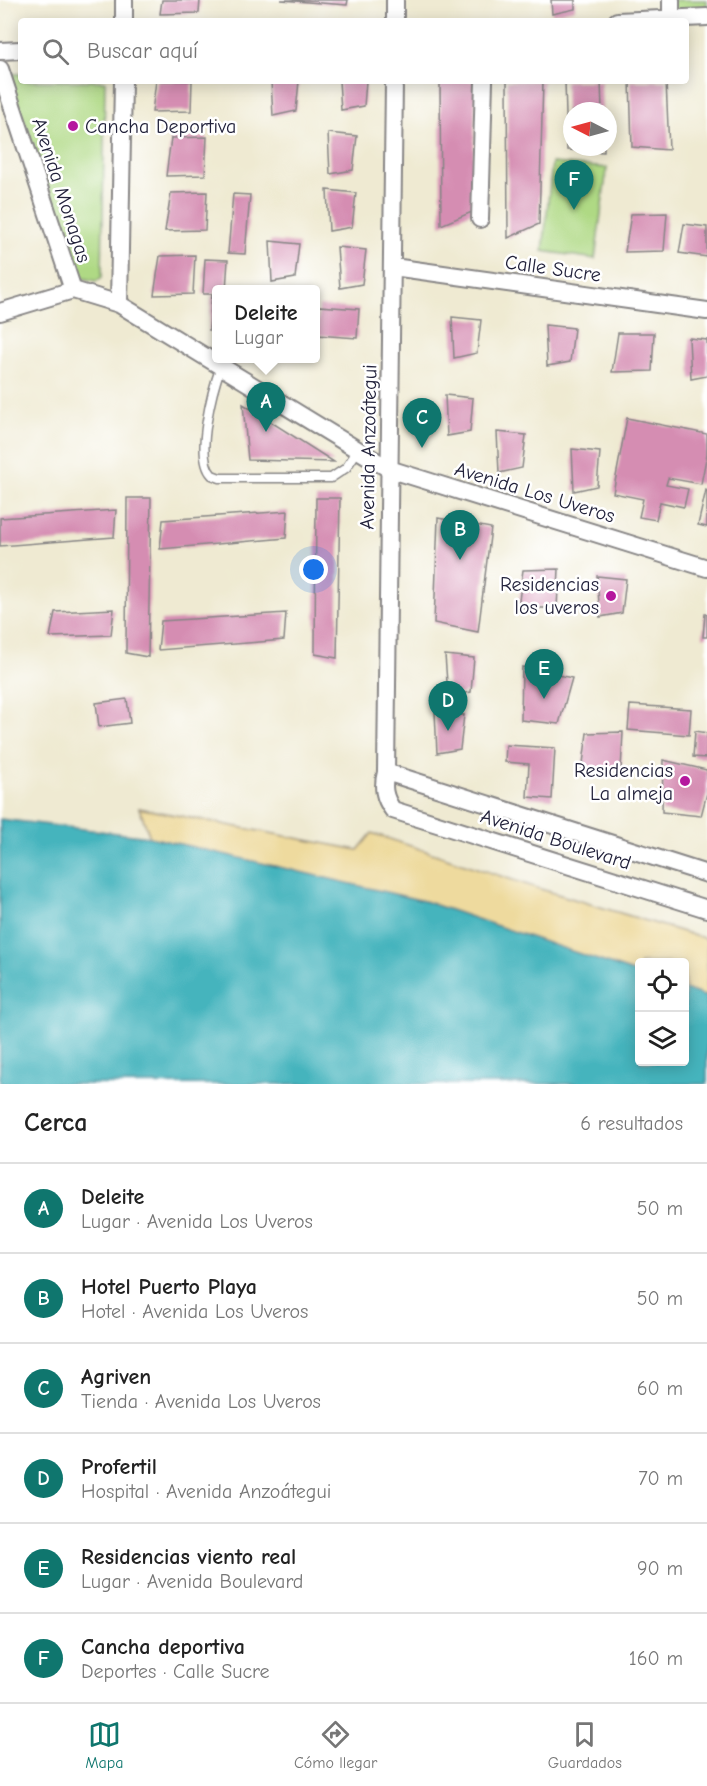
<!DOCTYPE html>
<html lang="es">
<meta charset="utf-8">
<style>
body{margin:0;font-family:"Comic Neue",sans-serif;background:#f2f2f2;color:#222}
.controls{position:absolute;right:18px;bottom:18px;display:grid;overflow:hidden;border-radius:6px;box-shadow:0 3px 15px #0003}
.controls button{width:54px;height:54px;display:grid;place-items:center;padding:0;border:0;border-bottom:2px solid #e0e0e0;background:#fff;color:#222;font:30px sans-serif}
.compass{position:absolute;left:563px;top:102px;width:54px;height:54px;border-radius:50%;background:#fff;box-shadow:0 3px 15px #0003;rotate:276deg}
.you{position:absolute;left:314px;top:570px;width:21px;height:21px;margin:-15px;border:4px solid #fff;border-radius:50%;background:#1a73e8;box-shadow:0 0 0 9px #1a73e833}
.badge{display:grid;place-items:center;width:39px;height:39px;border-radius:50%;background:#0f766e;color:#fff;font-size:20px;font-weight:700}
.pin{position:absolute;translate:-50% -50px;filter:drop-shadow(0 2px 3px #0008)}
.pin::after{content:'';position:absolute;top:32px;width:21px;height:18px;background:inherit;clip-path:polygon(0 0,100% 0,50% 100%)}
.popup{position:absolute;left:212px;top:285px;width:108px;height:78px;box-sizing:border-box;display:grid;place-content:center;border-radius:6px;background:#fff;filter:drop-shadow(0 2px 4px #0005);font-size:20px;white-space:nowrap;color:#767676}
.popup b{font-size:22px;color:#222}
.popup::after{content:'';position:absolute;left:50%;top:100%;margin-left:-12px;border:12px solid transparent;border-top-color:#fff}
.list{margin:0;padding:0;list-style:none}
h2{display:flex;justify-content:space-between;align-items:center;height:78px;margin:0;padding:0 24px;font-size:26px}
h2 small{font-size:20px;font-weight:400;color:#767676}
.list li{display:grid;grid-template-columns:39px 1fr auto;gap:18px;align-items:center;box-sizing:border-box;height:90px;padding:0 24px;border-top:2px solid #e0e0e0}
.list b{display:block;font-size:22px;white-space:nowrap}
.list p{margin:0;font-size:20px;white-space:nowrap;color:#767676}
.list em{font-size:20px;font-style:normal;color:#767676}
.icon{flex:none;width:33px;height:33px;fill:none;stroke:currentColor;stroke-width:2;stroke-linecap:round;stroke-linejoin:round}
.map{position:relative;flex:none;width:707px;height:1084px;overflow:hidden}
.search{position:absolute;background:#fff;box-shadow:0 3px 15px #0003;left:18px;right:18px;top:18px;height:66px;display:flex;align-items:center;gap:15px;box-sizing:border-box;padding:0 21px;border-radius:6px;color:#767676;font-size:22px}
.sheet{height:618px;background:#fff}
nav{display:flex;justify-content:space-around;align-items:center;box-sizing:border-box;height:84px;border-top:2px solid #e0e0e0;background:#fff;font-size:16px;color:#767676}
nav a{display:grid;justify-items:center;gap:3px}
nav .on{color:#0f766e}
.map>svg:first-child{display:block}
.green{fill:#afd984;stroke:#687e60;stroke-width:1.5}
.sand{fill:#eeda9e;stroke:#887e6c;stroke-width:1.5}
.water{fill:#45b4bd;stroke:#346b7c;stroke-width:1.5}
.building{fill:#d58db2}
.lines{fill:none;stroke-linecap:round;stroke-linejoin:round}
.lane-casing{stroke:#888686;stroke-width:11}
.street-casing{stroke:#888686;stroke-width:20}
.lane{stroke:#fff;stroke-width:8}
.street{stroke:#fff;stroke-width:16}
.poi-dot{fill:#b5179e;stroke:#fff;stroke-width:2}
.labels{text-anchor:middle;stroke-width:5;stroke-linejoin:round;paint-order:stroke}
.poi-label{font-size:20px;fill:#22223b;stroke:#fff;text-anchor:end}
.street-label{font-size:20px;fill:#22223b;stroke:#fff}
</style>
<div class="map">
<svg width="707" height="1084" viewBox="0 0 707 1084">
<rect width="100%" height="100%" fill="#fff"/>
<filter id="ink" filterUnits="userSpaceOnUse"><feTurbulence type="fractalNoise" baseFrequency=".0167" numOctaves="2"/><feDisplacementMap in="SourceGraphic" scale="12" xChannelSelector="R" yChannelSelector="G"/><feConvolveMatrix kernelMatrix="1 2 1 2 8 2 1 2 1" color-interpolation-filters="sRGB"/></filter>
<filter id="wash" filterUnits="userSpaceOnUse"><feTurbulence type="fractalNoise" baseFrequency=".008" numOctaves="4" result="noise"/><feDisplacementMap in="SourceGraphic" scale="24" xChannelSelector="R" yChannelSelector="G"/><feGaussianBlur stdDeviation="1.35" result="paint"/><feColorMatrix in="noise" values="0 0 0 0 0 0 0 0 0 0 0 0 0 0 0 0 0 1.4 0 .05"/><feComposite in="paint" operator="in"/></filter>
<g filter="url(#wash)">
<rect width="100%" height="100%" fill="#efead2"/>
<path class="green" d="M671,0H707V17H671Z
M12,74H21V81H105L102,277L96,281L82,278L78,271L10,82Z
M552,163L607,168L595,259L543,251Z"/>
<path class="sand" d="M139,808L358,850L372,833L537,888L707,939V997L685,989L684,963H640L639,974L424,901L150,837Z"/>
<path class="water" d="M0,819L150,837L424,901L639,974L640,1062H684L685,989L707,997V1084H0Z"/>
<g id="blocks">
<path class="building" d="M162,0H200L199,13L160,14Z
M281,0H348L347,5Z
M551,0H575V9L552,14Z
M156,81H192L191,111L152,112Z
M271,81H299L296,111L273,116Z
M339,81H366L364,106L341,110Z
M440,81H476L472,212L441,225Z
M507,81H543L539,224L508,238Z
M565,81H601L602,111H572V147H604V152L567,150Z
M630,81H666L669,150L632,147Z
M328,133L357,136L353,170L330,174Z
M207,137L205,175L166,176L171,138Z
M327,190L356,193L352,227L329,231Z
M207,192L205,230L165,231L171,193Z
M233,194L250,195L245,254L228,253Z
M667,213L664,251L625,252L631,214Z
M684,224L707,227V257L679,253Z
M270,241L299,244L295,278L272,282Z
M337,247L366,250L362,284L340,288Z
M195,255L193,294L154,295L160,256Z
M205,259L228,260L226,290H216V294H203Z
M212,296H216V331L209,330Z
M319,306L359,309L357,338L317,335Z
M452,317L481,320L477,353L454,358Z
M545,325L574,328L570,362L547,366Z
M618,333H654L652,371L612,372Z
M689,338L707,340V376L691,379Z
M445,395L473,398L470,432L447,436Z
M243,404L334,462L248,460Z
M627,418L707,434V454L701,484L668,478L666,485L688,489L684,507L660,502L656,520L639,517L643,499L613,493Z
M497,432L526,435L522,468L499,473Z
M572,449L600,452L597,486L574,491Z
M706,490L707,491V527L698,525Z
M127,498H151L148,657L126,653Z
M316,498H340L337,658L315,654Z
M116,510L114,537L0,546V518Z
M288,511L286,538L160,549L163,520Z
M438,518L491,528L478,632L434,623Z
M559,569L557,608H518L523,570Z
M597,576L626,579L622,613L600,617Z
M114,609L111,635L50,637L55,612Z
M286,613L284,640L158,650L161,621Z
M705,614H707V637H703Z
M445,655L474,658L471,692L448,696Z
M522,667L572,678L559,724L521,720Z
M127,699L130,723L99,727L96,703Z
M630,705L691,709L689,735L628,730Z
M435,712L464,715L460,749L437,753Z
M695,731L707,733L706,758L693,757Z
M623,732L621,770L582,771L587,733Z
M506,745L555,748L552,799L527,797L529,764L505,762Z
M663,760L707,770V793L701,816L662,812Z"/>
</g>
</g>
<g filter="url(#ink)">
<use href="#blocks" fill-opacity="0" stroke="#888686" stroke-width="1.5"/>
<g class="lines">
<defs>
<path id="lane" d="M221,366C213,388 194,457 212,475L220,478H331L346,468L358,450"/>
<path id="street" d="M671,17V0
M124,21V0
M395,21V0
M617,21L707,17
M0,51L21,50
M0,69L73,290
M394,81L386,772C382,787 384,798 393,810L707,909
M480,219L484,81
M393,267L707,311
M73,290L119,304L389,469L707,568
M119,304L123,81
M0,312L73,290
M386,772L707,874"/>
</defs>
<use href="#lane" class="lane-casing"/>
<use href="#street" class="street-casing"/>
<use href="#lane" class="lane"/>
<use href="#street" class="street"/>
</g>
</g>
<g class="poi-dot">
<circle cx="73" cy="126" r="6"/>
<circle cx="611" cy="596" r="6"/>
<circle cx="685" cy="781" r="6"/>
</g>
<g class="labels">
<g class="poi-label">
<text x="85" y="133" text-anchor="start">Cancha Deportiva</text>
<text x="599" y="591">Residencias<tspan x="599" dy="23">los uveros</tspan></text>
<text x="673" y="777">Residencias<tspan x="673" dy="23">La almeja</tspan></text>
</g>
<g class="street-label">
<text transform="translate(62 190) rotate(72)" y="7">Avenida Monagas</text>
<text transform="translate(553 268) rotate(8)" y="7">Calle Sucre</text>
<text transform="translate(368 447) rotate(-89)" y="7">Avenida Anzoátegui</text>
<text transform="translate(535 492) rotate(17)" y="7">Avenida Los Uveros</text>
<text transform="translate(556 839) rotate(18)" y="7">Avenida Boulevard</text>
</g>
</g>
</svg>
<div class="controls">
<button><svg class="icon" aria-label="locate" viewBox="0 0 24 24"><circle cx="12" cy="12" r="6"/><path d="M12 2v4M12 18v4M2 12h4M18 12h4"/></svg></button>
<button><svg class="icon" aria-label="layers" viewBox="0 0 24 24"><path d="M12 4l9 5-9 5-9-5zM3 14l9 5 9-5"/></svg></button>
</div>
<svg class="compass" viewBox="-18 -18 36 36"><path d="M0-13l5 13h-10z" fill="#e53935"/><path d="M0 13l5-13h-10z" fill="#767676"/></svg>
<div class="you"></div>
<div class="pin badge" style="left:266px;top:432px">A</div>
<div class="popup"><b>Deleite</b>Lugar</div>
<div class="pin badge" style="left:460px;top:560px">B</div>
<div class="pin badge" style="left:422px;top:448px">C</div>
<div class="pin badge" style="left:448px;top:731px">D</div>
<div class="pin badge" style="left:544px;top:699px">E</div>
<div class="pin badge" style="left:574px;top:210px">F</div>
<div class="search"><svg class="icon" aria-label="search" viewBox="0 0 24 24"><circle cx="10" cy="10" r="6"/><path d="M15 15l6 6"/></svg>Buscar aquí</div>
</div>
<section class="sheet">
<h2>Cerca<small>6 resultados</small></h2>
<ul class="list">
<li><span class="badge">A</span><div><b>Deleite</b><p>Lugar · Avenida Los Uveros</p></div><em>50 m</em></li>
<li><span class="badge">B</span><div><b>Hotel Puerto Playa</b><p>Hotel · Avenida Los Uveros</p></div><em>50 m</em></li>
<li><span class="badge">C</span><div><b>Agriven</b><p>Tienda · Avenida Los Uveros</p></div><em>60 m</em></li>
<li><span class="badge">D</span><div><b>Profertil</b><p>Hospital · Avenida Anzoátegui</p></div><em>70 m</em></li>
<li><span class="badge">E</span><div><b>Residencias viento real</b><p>Lugar · Avenida Boulevard</p></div><em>90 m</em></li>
<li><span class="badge">F</span><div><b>Cancha deportiva</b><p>Deportes · Calle Sucre</p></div><em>160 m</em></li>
</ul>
</section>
<nav>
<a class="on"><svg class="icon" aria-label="map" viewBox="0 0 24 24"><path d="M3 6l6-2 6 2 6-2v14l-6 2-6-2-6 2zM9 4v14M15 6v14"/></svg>Mapa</a>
<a><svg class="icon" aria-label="directions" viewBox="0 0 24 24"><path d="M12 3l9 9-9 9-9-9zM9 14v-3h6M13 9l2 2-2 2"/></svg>Cómo llegar</a>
<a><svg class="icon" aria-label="saved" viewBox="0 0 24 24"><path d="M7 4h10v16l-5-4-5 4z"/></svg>Guardados</a>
</nav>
